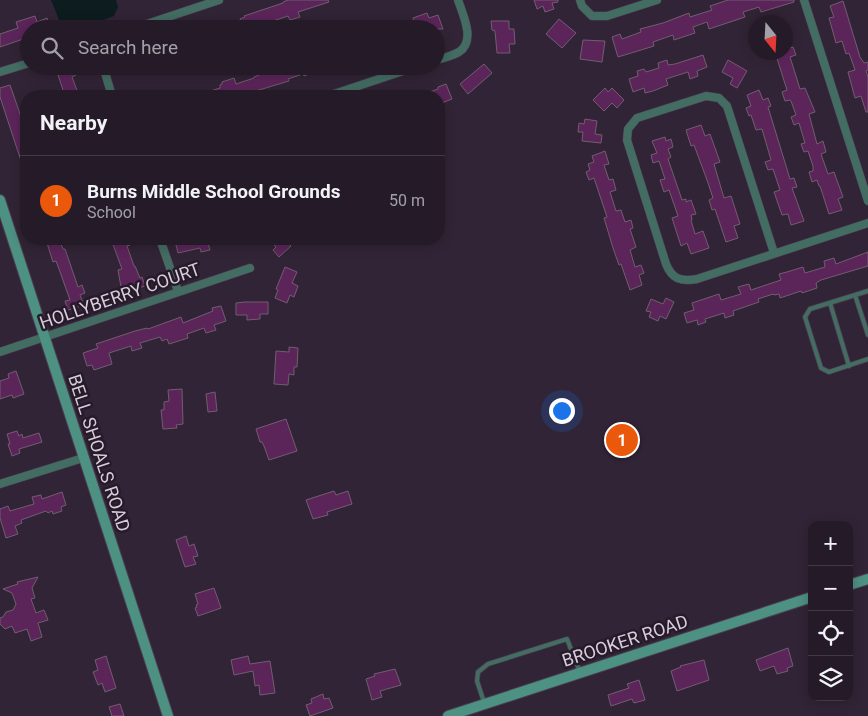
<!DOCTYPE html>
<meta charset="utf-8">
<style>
body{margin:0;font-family:Roboto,sans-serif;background:#312834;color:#f1f3f6}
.controls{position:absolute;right:15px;bottom:15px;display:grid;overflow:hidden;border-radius:10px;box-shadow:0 2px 12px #0003}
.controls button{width:45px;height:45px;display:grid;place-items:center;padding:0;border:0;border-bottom:1px solid #423945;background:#251b28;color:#f1f3f6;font:25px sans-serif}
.compass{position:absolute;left:748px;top:15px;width:45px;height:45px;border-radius:50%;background:#251b28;box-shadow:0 2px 12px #0003;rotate:162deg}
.you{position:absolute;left:561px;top:410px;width:18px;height:18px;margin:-12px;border:4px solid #fff;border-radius:50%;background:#1a73e8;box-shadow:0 0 0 8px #1a73e833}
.badge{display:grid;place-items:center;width:32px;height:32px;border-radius:50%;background:#ea580c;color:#fff;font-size:16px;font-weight:700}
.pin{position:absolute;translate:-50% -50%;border:2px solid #fff;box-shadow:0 1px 5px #0006}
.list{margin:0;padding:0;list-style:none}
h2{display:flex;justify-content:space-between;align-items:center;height:65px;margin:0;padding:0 20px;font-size:21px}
h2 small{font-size:16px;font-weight:400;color:#a3a1a8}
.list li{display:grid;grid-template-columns:32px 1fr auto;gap:15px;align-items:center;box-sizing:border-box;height:90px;padding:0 20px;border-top:1px solid #423945}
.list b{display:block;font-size:19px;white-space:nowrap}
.list p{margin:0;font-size:16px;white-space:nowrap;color:#a3a1a8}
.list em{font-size:16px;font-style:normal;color:#a3a1a8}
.icon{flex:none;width:28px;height:28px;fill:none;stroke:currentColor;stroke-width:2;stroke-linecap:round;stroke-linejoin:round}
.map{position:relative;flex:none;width:868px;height:716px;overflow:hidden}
.search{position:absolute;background:#251b28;box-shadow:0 2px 12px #0003;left:20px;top:20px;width:425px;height:55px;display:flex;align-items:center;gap:12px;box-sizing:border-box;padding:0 18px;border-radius:28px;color:#a3a1a8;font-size:19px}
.panel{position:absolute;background:#251b28;box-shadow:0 2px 12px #0003;left:20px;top:90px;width:425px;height:155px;border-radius:20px}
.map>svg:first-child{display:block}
.water{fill:#0d1c1f}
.building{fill:#5c255a;stroke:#715d6f}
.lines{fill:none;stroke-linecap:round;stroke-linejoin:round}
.lane-casing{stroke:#4c3f50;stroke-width:5.5}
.street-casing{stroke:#4c3f50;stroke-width:9}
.secondary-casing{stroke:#4c3f50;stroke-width:12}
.lane{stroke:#436c62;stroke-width:4}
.street{stroke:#436c62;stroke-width:8}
.secondary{stroke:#4d9182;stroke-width:10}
.labels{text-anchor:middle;stroke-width:5;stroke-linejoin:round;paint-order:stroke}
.street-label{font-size:18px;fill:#d7ceda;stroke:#271a2b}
</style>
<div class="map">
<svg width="868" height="716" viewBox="0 0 868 716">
<rect width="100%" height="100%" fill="#312436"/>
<path class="water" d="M51,0H116L118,7L114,16C99,21 77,33 62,27Z"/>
<path class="building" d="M288,0H328L329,2L298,12L300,17L290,20L288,16L267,23V25L264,26L265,29H243L240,19L245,17L244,16L283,3V2Z
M534,0H558V2L552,3L554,9L545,12L543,6L537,9Z
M728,0H794V2L761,12L759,7L743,12L745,17L709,29L707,22L693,27L695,33L674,40L673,35L653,42L654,46L618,57L612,37L620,34L622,39L641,32L640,29L663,23L689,13L690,17L712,10L710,6Z
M843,1L860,57L864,63L868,62V70L866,71L868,77V112H866L861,96L855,98L848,72L855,70L849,53L846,54L842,41L836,43L829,18L834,17L830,6Z
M427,13L429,18L438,15L443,29H401L400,27L414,23L413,18Z
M35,16L37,22L47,18L50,29H29V37L0,47V34L18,28L16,22Z
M559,19L576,33L562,48L546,34Z
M491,21H509V29H514L515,44H509L510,53H497L495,31L492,30Z
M583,40L605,41L602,62L580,59Z
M793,47L796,55L790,57L800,89L805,88L815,112L809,114L817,144L823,141L826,152L821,154L828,174L834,172L843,197L838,199L842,210L829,214L820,186H819L817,180L812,182L809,172L813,171V166L808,151L804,152L801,144L805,143L799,123L794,125L791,117L796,115L791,101L790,100L785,101L782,92L787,90L775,52H786V49Z
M703,55L707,67L697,71L698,76L690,79L688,72L666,79L668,85L653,91L645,93L644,88L633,92L629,79L638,76L637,71L644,69L646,72L659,68L658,63L667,60L668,65L675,64Z
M728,60L747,71L737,88L730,84L733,78L722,72Z
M484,64L492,73L468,94L460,84Z
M270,66H277L278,69L286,66H312L314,72L304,76L303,74L288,79L289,81L239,96H198V95L220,88V85L222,84V82L234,78L236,84L254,78V77L267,72L266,68Z
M73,67L76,75L72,77L79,96H65L57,72Z
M446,84L452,99L439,104V96H422L421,95L438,89V87Z
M10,85L26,131V172L25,173L0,97V88Z
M605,88L608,92L612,88L624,100L617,108L612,103L604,111L593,100Z
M759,90L763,100L768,98L771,106L768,107L790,179L794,178L797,187L792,188L804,221L791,225L788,214L782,215L774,192L780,190L773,169L768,170L765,162L771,160L762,129L756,130L751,115L749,116L746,108L751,106L747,95Z
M585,119L597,121L595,134L602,135L601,143L582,141L583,132H578L579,123L584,124Z
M701,125L705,136L710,134L720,162L714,164L724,198L731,196L740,224L734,226L738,238L726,242L715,209L712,210L709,200L713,198L707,180L694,145L691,146L686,130Z
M665,137L666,141L671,139L673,147L668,149L671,157L668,159L682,200L686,199V202L691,200L696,214L691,215L692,220H691L695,234L703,231L709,248L691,254L687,243L681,246L672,218L678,216L669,190L664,192L660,180L665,179L659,161L653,163L651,155L657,153L652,141Z
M605,151L609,164L604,165L609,180L613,179L616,190L610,192L616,211L621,210L625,222L631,220L633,228L630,229L636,247L630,250L635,267L641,265L644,273L639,275L642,285L630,290L621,264L619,265L613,248L604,218L607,217L594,178L589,180L586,172L590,170L588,164L594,162L592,156Z
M50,239H59L63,249H65L78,287L82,285L85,293L80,295L84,305L68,310L65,301L70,300L59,269L56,261L53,262L46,240Z
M111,239H128L130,245L127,246L134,266H135L140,278L142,277L145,286L129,291L127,285L121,287L118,270L122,269Z
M185,239H207L210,250L201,252L200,248L178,253L175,241Z
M269,239H285L291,246L279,257L273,250L276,247Z
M868,252V266L821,280L816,283L817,288L802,293L801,291L780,298L779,294L774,295L773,294L758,299L759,302L733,311L734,315L725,318L724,313L705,319L706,322L698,325L697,320L687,323L684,313L694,310L692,303L719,294L721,300L741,294L738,287L749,284L751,290L781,280L779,274L787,272L803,267L805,273L825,267L824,261L834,258L836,264Z
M285,267L297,272L292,283L298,286L294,297L290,295L287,303L275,298L278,290L276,289Z
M666,298L674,302L666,319L660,316L658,321L649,317L651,312L646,311L651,299L663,304Z
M245,302H268V314H260V319L247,320V315H236V303Z
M221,306L226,321L214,325L216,330L206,333L204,328L187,334L188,338L169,344L167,339L162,341L160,337L140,343L142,348L132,351L131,346L109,353L112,364L94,370L92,365L87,366L83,353L98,348L96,344L135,331L147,328L148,329L181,317L183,323L213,311L212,308Z
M289,347L298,348L297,367H294V375L289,374L288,385L274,384L276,351L289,352Z
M16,371L24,394L13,398L12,395L0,399V381L9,378L8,374Z
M182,389L183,424L176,425L177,428L163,429L161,410H164V402L169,401L168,390Z
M215,392L217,411L208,412L206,394Z
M286,419L297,451L269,460L264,446L262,442H260L256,429Z
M17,431L19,436L22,434L23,438L39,433L42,442L19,449L20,453L12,456L8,444H10L7,434Z
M334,491L336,495L348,491L352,504L327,512L328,515L313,519L306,500Z
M62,492L66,505L61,507L62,511L53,514L52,511L48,513L46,511L21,520L22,523L15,526L18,534L6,538L0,518V509L8,506L10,511L34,504L32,497L41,495L42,499Z
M186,536L189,546L194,544L198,556L193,557L196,564L185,567L176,540Z
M38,577L32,588L35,598L31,599L36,613L44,610L48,620L38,623L42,637L31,641L27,629L15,633L12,626L5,629L0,624V618L3,617L6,612L13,610L16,604L12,593L3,589L18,584L17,582Z
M214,588L221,608L198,616L195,608L197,607L196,605L198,604L195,594Z
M788,648L793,666L787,668L788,671L777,674L774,666L760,671L756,660Z
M106,656L116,688L105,692L102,683L98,685L93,672L98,670L95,660Z
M248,656L250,664L270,661L275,693L260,695L259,685L255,686L253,671L234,675L231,660Z
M704,660L709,680L677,691L671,671L681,667L680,666Z
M395,669L401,685L380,691L382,697L372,700L366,679L375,676L374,674Z
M639,680L645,700L634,703L632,699L611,706L608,695L629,688L627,684Z
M323,694L324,699L329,698L333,708L310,716L306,705L312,703L311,699Z
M120,704L124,716H112L109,707Z"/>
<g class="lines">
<defs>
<path id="lane" d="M868,291L810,309L805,317L821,368L829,372L868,359
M855,295L868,335
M830,303L849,366
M484,702L477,681L478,672L488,664L567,639L580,672"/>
<path id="street" d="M580,0L582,6L592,16H607L657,0
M804,0L868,201
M132,29L219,0
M436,60C444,58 452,56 459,52C476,41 463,15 458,0
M103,66L112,96
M0,72L29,63
M328,96L418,66
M160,239L178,291
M774,253L727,106L719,98L706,96L637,118L628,129L627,140L666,264C672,279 681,282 697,279L868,223
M0,352L250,268
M0,484L83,458"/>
<path id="secondary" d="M0,200L168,716
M849,585L868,579
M448,716L812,597"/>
</defs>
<use href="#lane" class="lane-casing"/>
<use href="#street" class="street-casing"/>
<use href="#secondary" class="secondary-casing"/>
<use href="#lane" class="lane"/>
<use href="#street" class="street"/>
<use href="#secondary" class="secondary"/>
</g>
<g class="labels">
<g class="street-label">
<text transform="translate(120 296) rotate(-19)" y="6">HOLLYBERRY COURT</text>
<text transform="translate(99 453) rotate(72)" y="6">BELL SHOALS ROAD</text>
<text transform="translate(625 641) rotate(-18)" y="6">BROOKER ROAD</text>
</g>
</g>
</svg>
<div class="controls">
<button>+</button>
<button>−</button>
<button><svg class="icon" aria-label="locate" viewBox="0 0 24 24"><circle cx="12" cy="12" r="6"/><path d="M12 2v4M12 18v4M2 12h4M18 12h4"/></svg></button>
<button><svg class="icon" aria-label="layers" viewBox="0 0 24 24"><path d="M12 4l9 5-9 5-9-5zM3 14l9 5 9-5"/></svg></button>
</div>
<svg class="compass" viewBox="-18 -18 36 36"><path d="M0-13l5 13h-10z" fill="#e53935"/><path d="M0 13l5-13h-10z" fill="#a3a1a8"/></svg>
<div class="you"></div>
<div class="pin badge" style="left:622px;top:440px">1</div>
<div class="search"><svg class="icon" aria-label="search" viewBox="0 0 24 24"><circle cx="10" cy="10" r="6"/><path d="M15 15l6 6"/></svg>Search here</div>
<section class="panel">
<h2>Nearby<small></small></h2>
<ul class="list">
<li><span class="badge">1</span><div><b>Burns Middle School Grounds</b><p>School</p></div><em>50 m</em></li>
</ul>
</section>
</div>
